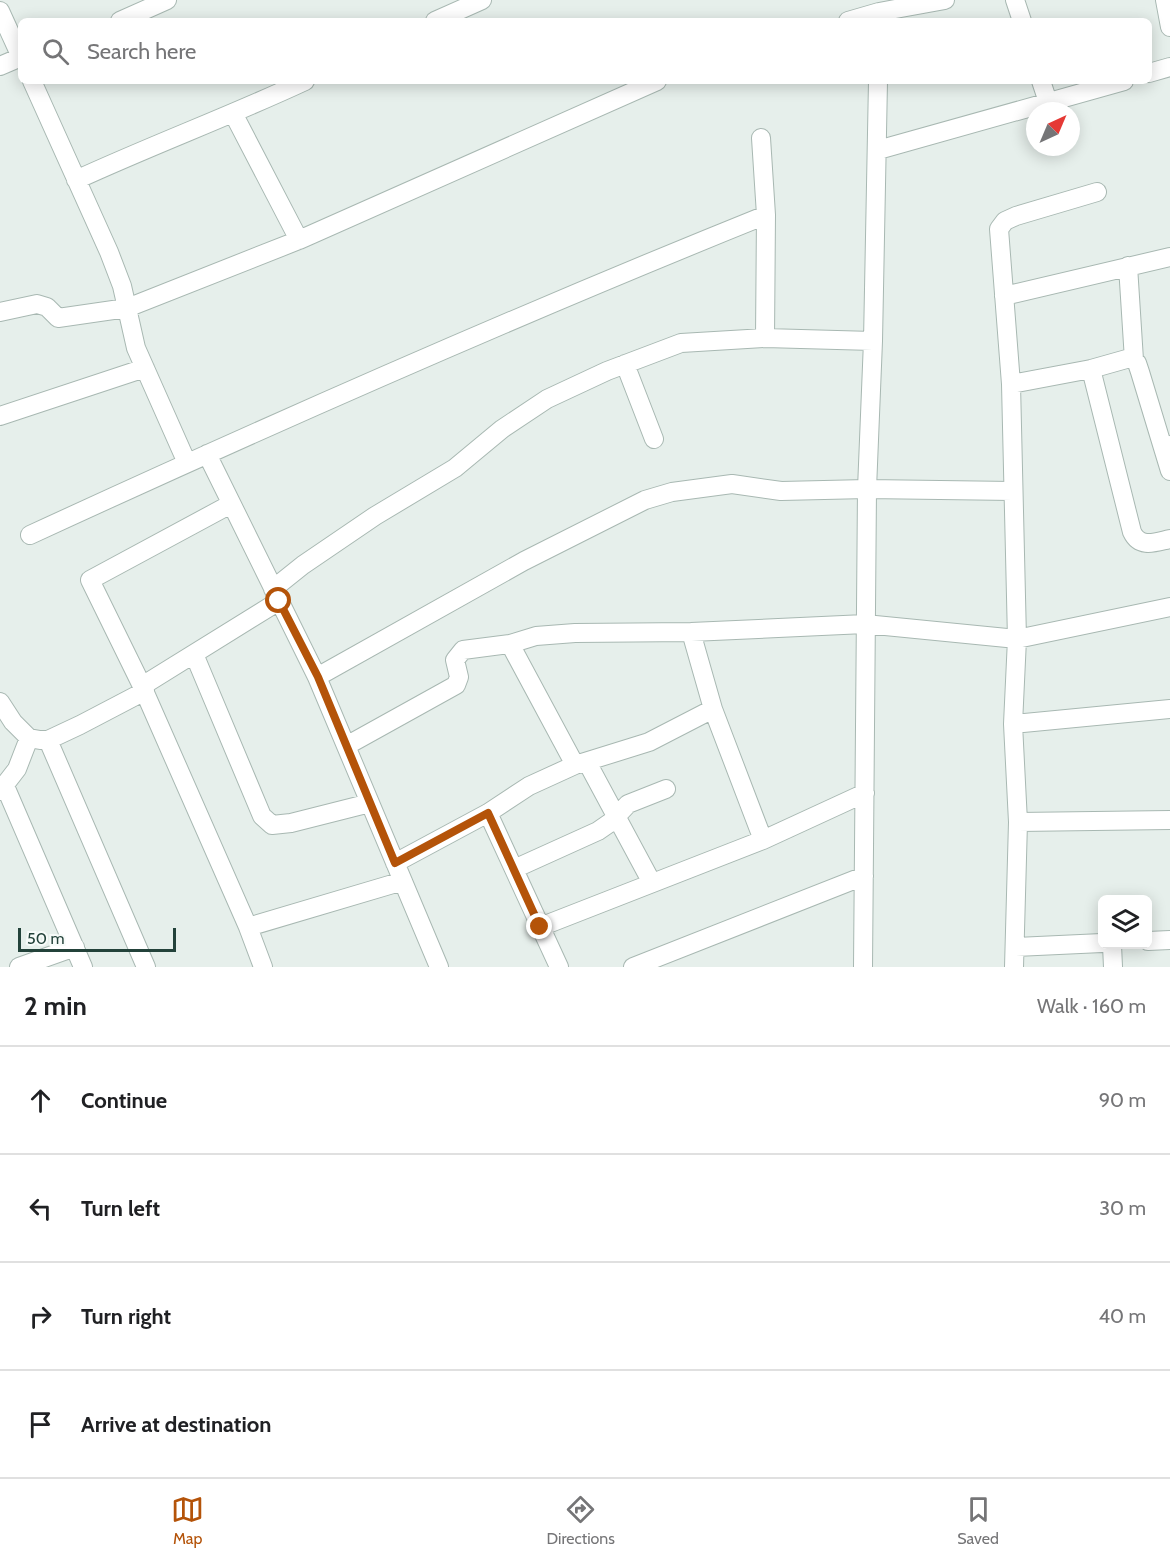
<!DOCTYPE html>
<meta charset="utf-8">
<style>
body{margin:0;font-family:Cabin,sans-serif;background:#f2f2f2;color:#202124}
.controls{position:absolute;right:18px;bottom:18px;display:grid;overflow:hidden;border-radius:9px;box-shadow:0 3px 15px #0003}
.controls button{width:54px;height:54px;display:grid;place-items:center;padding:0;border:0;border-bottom:2px solid #e0e0e0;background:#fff;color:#202124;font:30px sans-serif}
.compass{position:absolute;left:1026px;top:102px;width:54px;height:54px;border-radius:50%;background:#fff;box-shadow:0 3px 15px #0003;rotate:44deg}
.scale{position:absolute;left:18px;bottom:15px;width:158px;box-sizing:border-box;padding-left:6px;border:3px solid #23423a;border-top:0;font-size:16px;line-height:21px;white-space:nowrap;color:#23423a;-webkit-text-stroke:4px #f7fbf9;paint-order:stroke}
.stop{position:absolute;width:18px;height:18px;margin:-14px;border:4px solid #b45309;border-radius:50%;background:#fff}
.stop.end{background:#b45309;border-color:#fff;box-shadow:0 2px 6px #0008}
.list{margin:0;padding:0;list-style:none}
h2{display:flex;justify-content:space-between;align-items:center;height:78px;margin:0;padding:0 24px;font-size:26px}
h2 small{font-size:20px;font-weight:400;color:#757577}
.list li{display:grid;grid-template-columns:39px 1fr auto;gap:18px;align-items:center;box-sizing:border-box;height:108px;padding:0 24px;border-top:2px solid #e0e0e0}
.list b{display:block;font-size:22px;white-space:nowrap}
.list em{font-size:20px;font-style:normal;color:#757577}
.icon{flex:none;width:33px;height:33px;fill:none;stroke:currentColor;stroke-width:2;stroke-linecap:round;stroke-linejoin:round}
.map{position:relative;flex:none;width:1170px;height:967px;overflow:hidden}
.search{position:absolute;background:#fff;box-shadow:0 3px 15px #0003;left:18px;right:18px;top:18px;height:66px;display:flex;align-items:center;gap:15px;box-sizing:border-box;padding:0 21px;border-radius:9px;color:#757577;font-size:22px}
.sheet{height:510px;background:#fff}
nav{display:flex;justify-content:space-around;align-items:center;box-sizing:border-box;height:84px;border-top:2px solid #e0e0e0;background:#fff;font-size:16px;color:#757577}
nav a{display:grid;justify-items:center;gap:3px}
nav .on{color:#b45309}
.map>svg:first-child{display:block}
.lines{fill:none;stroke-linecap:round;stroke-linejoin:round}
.street-casing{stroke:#a8b8b2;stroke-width:20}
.street{stroke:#fff;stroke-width:18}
.route{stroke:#b45309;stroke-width:8}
</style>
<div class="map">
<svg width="1170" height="967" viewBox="0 0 1170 967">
<rect width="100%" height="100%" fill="#e6efeb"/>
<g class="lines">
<defs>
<path id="street" d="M1015,0L1022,21
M1165,0L1170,27
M0,11L21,57
M120,21L167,0
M435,21L482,0
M848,21L879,12L945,0
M0,66L21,57
M1149,73L1170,67
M32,81L109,252L122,286L136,348L187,463
M1041,81L1048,102
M233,113L299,240
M761,138L766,215L765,338
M878,150L1124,81
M76,180C152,145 230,116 305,81
M1128,266L1134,360
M1004,296L1170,257
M0,312L37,304L47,307L58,318L127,308L299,240L657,81
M625,364L654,439
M1091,369L1132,532C1140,549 1156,542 1170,539
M1011,384L1091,369L1130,358L1137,363L1140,372L1163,448L1170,445
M0,416L145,368
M1163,448L1170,471
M207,454L317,677L439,967
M231,504L90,580L142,686L248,927L263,967
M30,535C273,423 518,315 766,215
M273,589L303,565L375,516L455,468L502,429L547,399L607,371L681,343L765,338L873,341
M691,632L713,709L763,840
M194,654L262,816L272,825L291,823L370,803
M317,677L524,561L645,500L672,492L732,484L781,491L867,489L1013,491
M142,686L279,601
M0,702L13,722L29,738L40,740H48L80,725L145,691
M1013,724L1170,709
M48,740L146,967
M346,746L456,685L459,677L455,660L463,650L510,644
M587,762L652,883
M575,765L510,644L536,636L575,633L691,632L865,624L1017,639L1170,607
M5,786L83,967
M0,791L17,769L29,738
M488,813L559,967
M1018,822L1170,820
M395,863L488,813L529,786L575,765L649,742L713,709
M514,869L598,831L611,822L628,804L666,789
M248,927L403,881
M540,927L763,840L865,793
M1148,941L1170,940
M1112,945L1113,967
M1015,947L1102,943
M19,967L75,947
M633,967L864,876
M863,967L867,489L873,341L878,81
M1014,967L1018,822L1013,724L1017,639L1011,384L999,229L1005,221L1016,216L1097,192"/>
</defs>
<use href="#street" class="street-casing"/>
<use href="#street" class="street"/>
</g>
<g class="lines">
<path class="route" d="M279,601L318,677L395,863L488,813L540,927"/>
</g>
</svg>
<div class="controls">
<button><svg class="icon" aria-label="layers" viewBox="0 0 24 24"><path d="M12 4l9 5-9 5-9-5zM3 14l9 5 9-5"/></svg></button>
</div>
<svg class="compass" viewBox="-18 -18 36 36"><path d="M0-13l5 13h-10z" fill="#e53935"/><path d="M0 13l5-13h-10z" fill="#757577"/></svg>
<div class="scale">50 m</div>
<div class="stop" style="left:279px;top:601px"></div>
<div class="stop end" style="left:540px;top:927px"></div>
<div class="search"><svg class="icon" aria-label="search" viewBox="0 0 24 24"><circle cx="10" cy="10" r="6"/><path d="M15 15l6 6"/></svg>Search here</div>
</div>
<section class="sheet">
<h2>2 min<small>Walk · 160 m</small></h2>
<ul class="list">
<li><svg class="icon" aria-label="ahead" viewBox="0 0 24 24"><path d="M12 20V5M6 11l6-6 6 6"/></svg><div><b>Continue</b></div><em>90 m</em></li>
<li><svg class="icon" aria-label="left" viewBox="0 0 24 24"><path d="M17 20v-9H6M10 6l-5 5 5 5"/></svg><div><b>Turn left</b></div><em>30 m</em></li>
<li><svg class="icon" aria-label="right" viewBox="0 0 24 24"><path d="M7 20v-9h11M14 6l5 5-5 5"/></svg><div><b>Turn right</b></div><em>40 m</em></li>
<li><svg class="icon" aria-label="arrive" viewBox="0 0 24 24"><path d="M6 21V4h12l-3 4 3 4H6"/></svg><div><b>Arrive at destination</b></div></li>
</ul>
</section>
<nav>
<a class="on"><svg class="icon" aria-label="map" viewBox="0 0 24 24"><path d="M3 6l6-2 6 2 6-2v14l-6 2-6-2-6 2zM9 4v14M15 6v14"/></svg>Map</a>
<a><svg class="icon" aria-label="directions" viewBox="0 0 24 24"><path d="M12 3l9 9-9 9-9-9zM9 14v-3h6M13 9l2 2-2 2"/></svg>Directions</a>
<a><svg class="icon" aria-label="saved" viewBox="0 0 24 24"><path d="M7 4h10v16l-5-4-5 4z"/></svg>Saved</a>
</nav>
